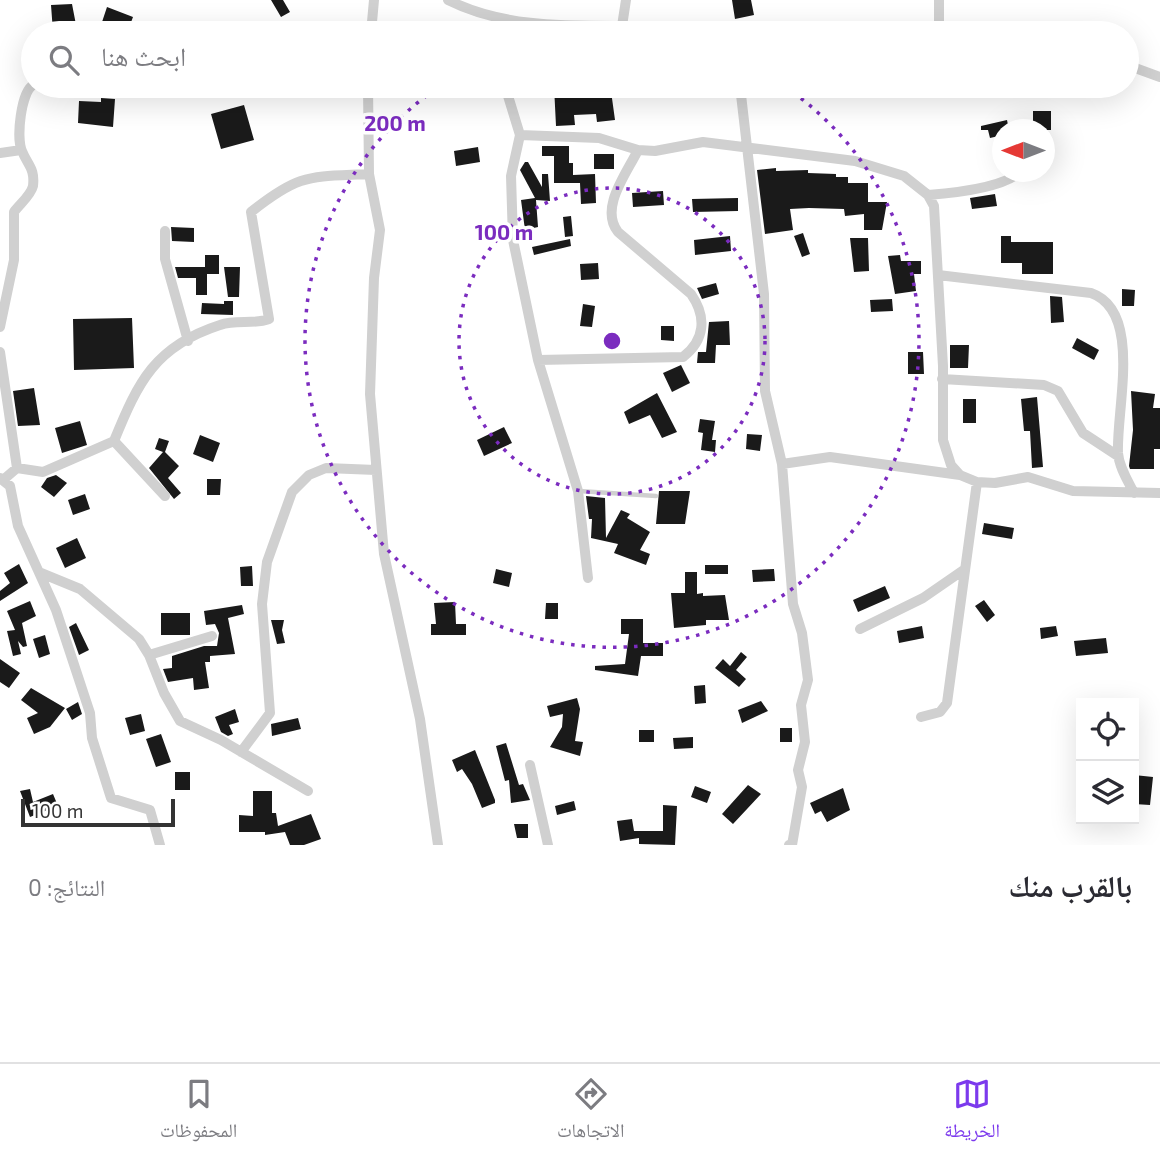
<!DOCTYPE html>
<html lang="ar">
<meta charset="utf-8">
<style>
body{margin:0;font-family:"Exo 2","Noto Naskh Arabic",sans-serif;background:#f2f2f3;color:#2b2b33;direction:rtl}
.controls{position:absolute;right:21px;bottom:21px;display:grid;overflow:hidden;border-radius:0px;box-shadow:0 7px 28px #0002}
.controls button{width:63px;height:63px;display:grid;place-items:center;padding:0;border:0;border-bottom:2px solid #e1e1e2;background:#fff;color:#2b2b33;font:35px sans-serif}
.compass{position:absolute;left:992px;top:119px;width:63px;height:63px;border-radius:50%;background:#fff;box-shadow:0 7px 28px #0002;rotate:270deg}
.scale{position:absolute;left:21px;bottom:18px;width:154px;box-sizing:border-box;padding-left:7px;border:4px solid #333;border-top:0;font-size:19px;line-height:24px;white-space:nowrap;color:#333;-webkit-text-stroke:5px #fff;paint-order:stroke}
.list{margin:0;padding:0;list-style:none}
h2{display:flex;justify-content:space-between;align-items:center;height:91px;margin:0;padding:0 28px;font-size:30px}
h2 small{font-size:23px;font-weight:400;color:#7c7c81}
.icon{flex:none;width:38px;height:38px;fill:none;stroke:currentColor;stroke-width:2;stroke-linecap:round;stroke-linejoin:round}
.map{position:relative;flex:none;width:1160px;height:845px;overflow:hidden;direction:ltr}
.search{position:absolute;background:#fff;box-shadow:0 7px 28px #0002;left:21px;right:21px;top:21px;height:77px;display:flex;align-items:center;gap:18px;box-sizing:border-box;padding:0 24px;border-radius:38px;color:#7c7c81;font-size:26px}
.sheet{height:217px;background:#fff}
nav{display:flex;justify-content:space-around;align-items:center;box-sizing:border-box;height:98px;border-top:2px solid #e1e1e2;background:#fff;font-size:19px;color:#7c7c81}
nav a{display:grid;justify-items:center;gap:4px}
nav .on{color:#7c3aed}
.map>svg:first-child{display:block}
.building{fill:#1a1a1a}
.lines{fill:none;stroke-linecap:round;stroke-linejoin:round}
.service{stroke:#d0d0d0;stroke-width:4.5}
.minor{stroke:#d0d0d0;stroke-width:10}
.ring{fill:none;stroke:#7b2cbf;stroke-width:3.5;stroke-dasharray:3.5 7}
.centre{fill:#7b2cbf;stroke:#fff;stroke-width:3.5}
.ring-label{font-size:21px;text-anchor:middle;font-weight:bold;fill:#7b2cbf;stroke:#fff;stroke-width:7;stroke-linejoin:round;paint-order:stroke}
</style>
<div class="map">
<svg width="1160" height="845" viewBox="0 0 1160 845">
<rect width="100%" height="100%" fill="#fff"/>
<path class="building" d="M271,0H283L290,12L281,17Z
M732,0H751L754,15L735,19Z
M72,4L77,30L53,32L51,5Z
M107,7L133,17L127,33H109L114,27L102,22Z
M554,86H572L573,94L611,91L615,120L597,122L596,114L574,115L575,125L556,126Z
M101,98L115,99L113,127L78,123L79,101L101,102Z
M244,105L254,140L221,149L211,114Z
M1033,111H1051V130H1033Z
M1007,120L1009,130H1003V135L990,138L988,130H981V126Z
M542,146H569V163H573V175L595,174L596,203L581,204L580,183H554V156H542Z
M478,147L480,162L456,166L454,151Z
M594,154H614V169H594Z
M525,162H528L542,187V174H548L550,201L536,200L538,227L525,230L521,200L535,198L520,170Z
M776,168V171L808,170V173L836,174V177H848V183H868V202H887L882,230H864V214L845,216L844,209L809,208L790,209L793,230L765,234L757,170Z
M663,191L664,205L633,207L632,193Z
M995,194L997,206L972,209L970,198Z
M738,198V211L693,212L692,199Z
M571,216L573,236L565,237L563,217Z
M171,227L194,228V242L172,241Z
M803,233L810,254L802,257L794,236Z
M730,236L731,251L695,255L694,240Z
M1001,236H1011V242H1053V274H1022V263H1001Z
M850,238H868L869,271L854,272Z
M570,239L571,246L534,255L532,247Z
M205,255H219V274H207V295H196V278H178L175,267H205Z
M900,255L901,261H921V274H914L916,291L895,294L888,256Z
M598,263L599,279L581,280L580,264Z
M224,267H240L239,297H228Z
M716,283L719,294L702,299L697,288Z
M1122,289L1135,290L1134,306H1122Z
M1050,296L1062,297L1064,322L1051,323Z
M892,299L893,311L871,312L870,300Z
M224,301H233V315L201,314L202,303L224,304Z
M583,304L595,306L592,327L580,326Z
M132,318L134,368L74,370L73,319Z
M729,321L730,345H716L715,363H697L698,352H706L709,322Z
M661,326H674V341L661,340Z
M1077,338L1099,350L1094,360L1072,348Z
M950,345H969L968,368H950Z
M908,352H923L924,374H908Z
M681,365L690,383L672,392L663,373Z
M34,388L40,425L18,426L13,391Z
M1131,391L1155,394L1153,408H1160V449H1154V469H1130L1129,466L1133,430Z
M657,393L677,432L662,438L650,415L629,424L624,412Z
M1037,397L1043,467L1032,468L1030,431H1024L1021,399Z
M963,399H976V423H963Z
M700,419L715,421L712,440H716L715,452L701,450L703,433L698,432Z
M80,421L87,445L62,453L55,428Z
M504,427L512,443L484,456L477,440Z
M747,434L762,435L760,451L746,449Z
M200,435L220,443L213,462L193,454Z
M159,438L169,441L165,452L179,466L168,478L181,493L174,499L149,468L163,452L155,449Z
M56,475L67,483L54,497L41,487L47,478Z
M207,479H221L220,495H207Z
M659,491H690L685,524H656Z
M85,494L90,509L73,515L68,500Z
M586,496L605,498L606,538L621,510L630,514L627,518L650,532L640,550L650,554L646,565L614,553L618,544L591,538L592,519H589Z
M984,523L1014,528L1012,539L982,534Z
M77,538L86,558L65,568L56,548Z
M19,564L28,583L0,601V591L10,583L4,573Z
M705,565H728V574H705Z
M252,566L253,586H241L240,567Z
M496,569L512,573L509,587L493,583Z
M774,569L775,581L753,582L752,570Z
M685,572H697V594L703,593V596L725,595L729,620H706V625L674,628L671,593H685Z
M885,586L890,598L858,612L853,600Z
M984,600L995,615L987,622L975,606Z
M30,601L36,616L22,623L27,646L23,647L18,641L21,654L13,656L7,631L15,630L7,611Z
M455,602L456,624H466V635H431V624H436L434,603Z
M546,603H558V619H545Z
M242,605L244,614L228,618L235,654L210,656V662H205L209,688L194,690L193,678L168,682L163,669L172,668V656L204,646H217L219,633L215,624L206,625L204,611Z
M161,613H190V635H161Z
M621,619H643V643H663V656H641L638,676L595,670V666L625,664L629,634H621Z
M271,620H284L282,630L285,643L277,644Z
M76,623L89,650L79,655L69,627Z
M922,626L924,638L899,643L897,631Z
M1056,626L1058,636L1041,639L1040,628Z
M45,635L50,654L39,658L33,639Z
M1106,638L1108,653L1076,656L1074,641Z
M741,652L747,657L736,670L746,679L739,687L715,668L723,659L730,666Z
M0,659L20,673L9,688L0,682Z
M705,685L706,703L695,704L694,686Z
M31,688L65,708L50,727L34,734L27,718L38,713L21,700Z
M577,698L580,709L575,741L583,742L580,756L550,747L562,727L563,714L550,717L547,706Z
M761,701L768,711L742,723L738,710Z
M78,702L82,714L72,720L66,709Z
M235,709L239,722L229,725L233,734L228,736L221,732L215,717Z
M141,714L145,731L130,735L125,718Z
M298,718L301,729L272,736L271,724Z
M780,728H792V742H780Z
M639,730H654V742H639Z
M161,734L171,762L156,767L146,739Z
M693,737V748L674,749L673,738Z
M506,743L519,785L523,784L530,800L511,803L509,780L505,781L496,746Z
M475,750L495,800V803L482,808L472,784L462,769L457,772L452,760Z
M175,772H190V790H175Z
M1134,775L1153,777L1150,805L1134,804Z
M748,785L761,794L733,824L722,814Z
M695,786L711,792L707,803L691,797Z
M843,788L850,810L827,822L821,811L815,814L810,803Z
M30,789L33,802L53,794L58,806L30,817L20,791Z
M253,791H272V813H276L278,826L311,814L321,839L304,845H290L285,832L265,835V832H239V815L253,816Z
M574,801L576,810L557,815L555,806Z
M663,805L677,806L675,845L639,844V838L620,841L617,821L632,819L634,831H663Z
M514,824H528V838H517Z"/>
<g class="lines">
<path class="service" d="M579,491L656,496"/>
<path class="minor" d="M448,0C518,35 599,23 675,27C700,28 726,31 751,33
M939,0V33
M622,26L626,0
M371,33L374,0
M1127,65L1160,77
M130,86H193
M368,86L369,174L380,230L374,278L370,394L384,554L420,719L438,845
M505,86L520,135L511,176L513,240L538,360L578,491L588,578
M740,86L764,294L765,391L782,464L793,604L802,633L808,680L801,705L805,742L798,770L802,787L792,845H789
M520,135L599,138L638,150L655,151L703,142L855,161L904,176L928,195L934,206L943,366V440L951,465L960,475L977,482L995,483L1028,477L1073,491L1160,493
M0,153L21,150
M928,195C954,193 1002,188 1020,172
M165,231V259L188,341
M938,275L1091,293C1143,311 1116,409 1118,453C1119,467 1128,481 1134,493
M0,327L14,260V212C20,204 31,195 33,186C35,168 28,166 22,151C16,138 21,92 33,85
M0,352L17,468
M538,360L683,357C705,340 707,317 691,294L618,232C599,208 627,173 638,150
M942,379L1044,385L1058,391L1083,433L1118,456
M114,441C138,382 155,346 220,325C236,319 253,325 269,319L251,212C300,173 309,177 369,174
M782,464L830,457L960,475
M0,478L10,486L18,526L56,610L90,713L92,738L111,798L150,810L160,845
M3,480L17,468L43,472L114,441L165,496
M41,573L80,589L139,639L149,655L164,693L180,721L221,740L308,791
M860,629L923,598L965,569
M149,655L212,636
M921,717L940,712L947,703L977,482
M241,752L270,713L262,604L267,562L292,492L309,475L326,468L376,470
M530,765L548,845"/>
</g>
<g class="ring">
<circle cx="612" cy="341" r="153"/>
<path d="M784 86A307 307 0 1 1 440 86"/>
</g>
<circle cx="612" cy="341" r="10" class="centre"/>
<g class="ring-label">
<text x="395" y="131">200 m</text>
<text x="504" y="240">100 m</text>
</g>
</svg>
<div class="controls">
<button><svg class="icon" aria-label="locate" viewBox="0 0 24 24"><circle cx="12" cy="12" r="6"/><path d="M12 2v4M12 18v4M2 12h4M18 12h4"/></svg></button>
<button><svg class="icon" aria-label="layers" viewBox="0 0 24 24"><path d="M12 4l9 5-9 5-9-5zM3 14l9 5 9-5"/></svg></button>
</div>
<svg class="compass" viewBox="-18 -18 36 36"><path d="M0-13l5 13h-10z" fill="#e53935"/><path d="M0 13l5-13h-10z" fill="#7c7c81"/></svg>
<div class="scale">100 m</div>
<div class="search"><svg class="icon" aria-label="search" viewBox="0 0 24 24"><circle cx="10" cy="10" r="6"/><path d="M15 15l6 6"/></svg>ابحث هنا</div>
</div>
<section class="sheet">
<h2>بالقرب منك<small>النتائج: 0</small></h2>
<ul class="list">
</ul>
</section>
<nav>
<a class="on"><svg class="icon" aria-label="map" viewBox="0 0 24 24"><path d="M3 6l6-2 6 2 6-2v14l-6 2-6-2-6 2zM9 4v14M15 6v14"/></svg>الخريطة</a>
<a><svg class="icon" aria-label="directions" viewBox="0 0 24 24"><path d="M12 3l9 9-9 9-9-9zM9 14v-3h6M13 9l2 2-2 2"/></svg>الاتجاهات</a>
<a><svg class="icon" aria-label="saved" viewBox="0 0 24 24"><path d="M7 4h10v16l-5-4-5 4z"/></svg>المحفوظات</a>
</nav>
